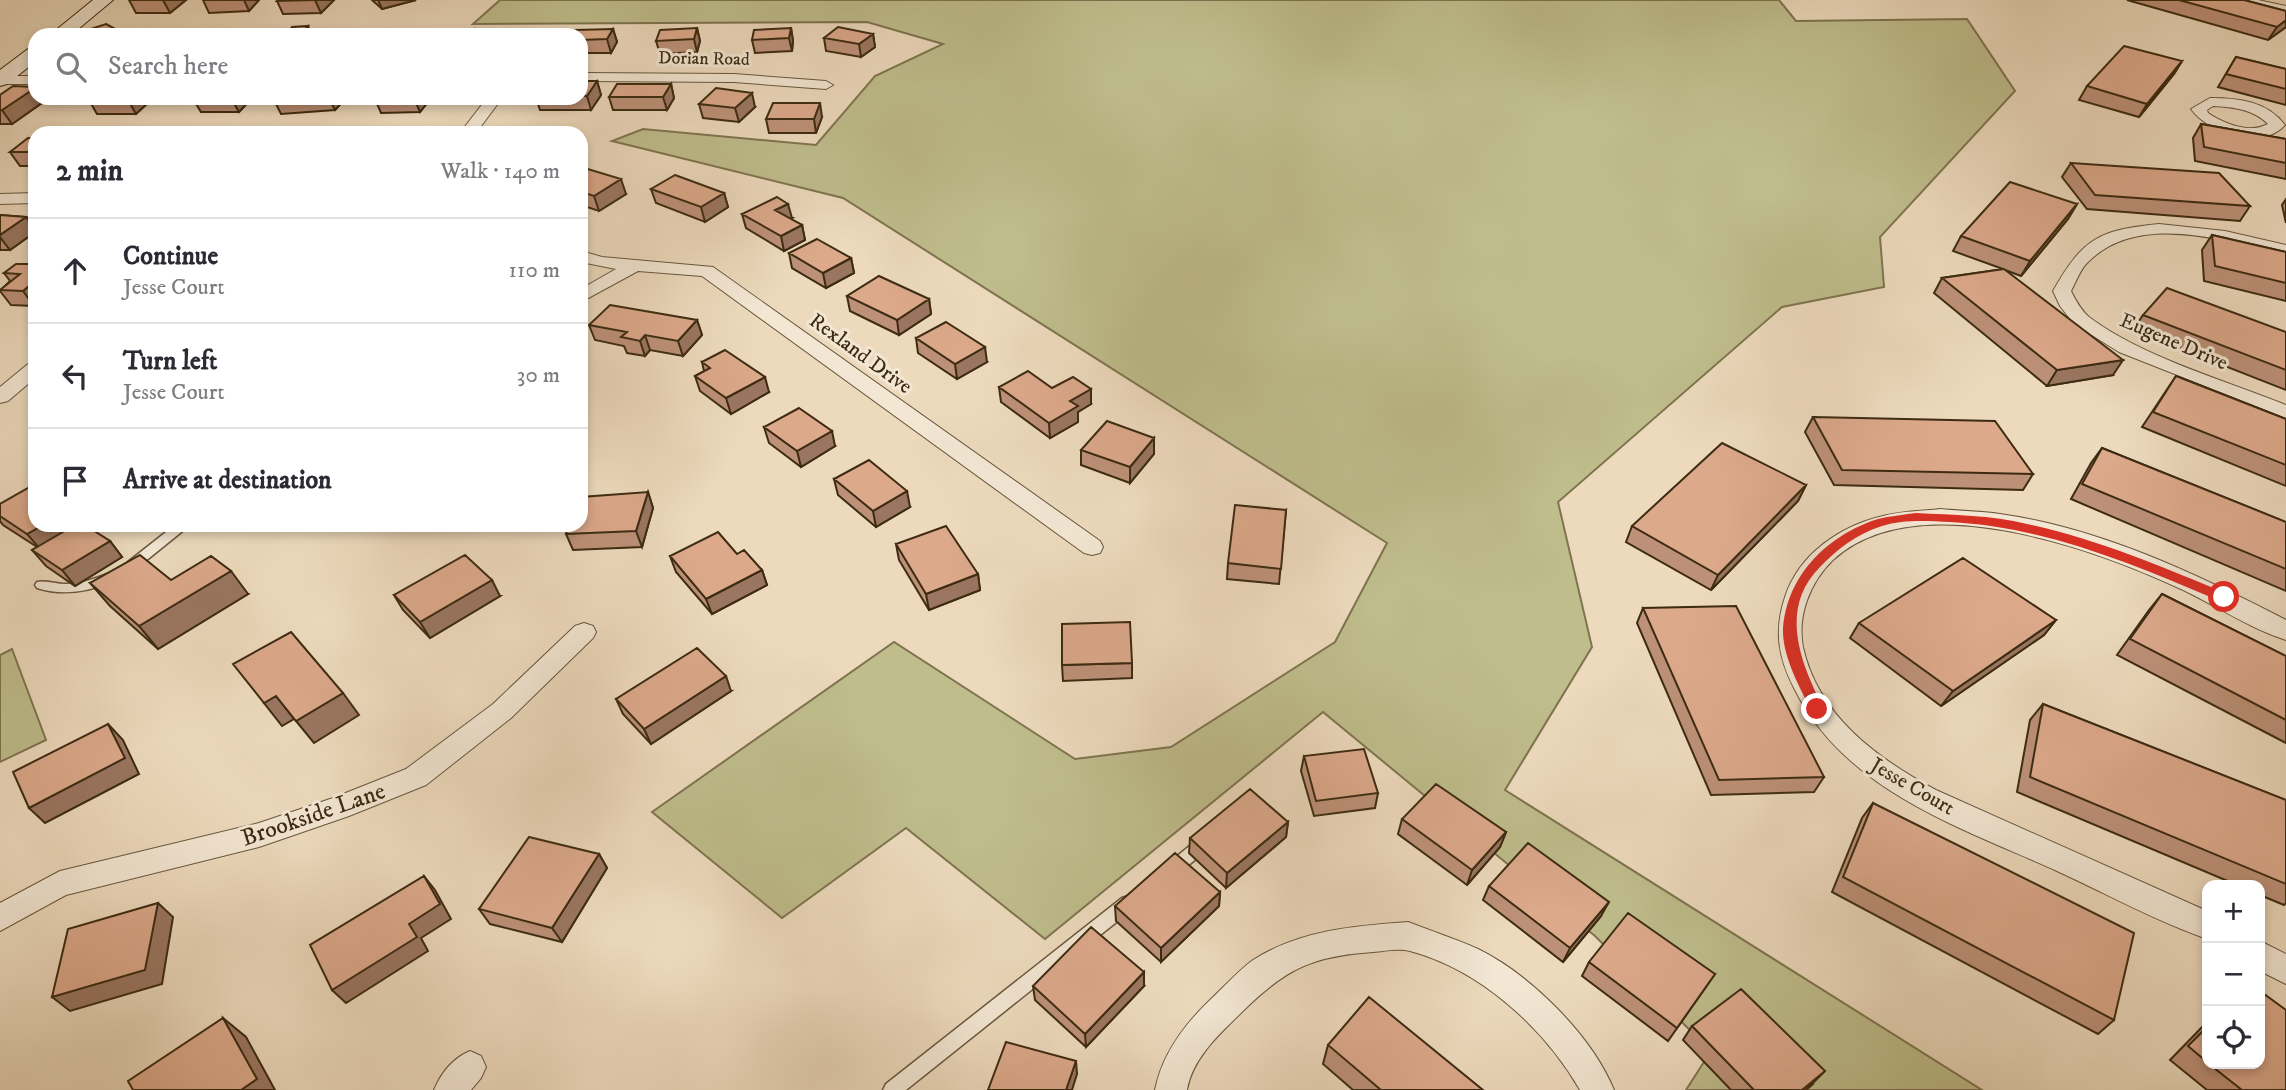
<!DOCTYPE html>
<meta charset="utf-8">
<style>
body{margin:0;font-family:"IM FELL DW Pica",serif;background:#f2f2f3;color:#2b2b33}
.controls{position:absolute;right:21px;bottom:21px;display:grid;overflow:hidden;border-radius:14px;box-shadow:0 4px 10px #0003}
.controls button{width:63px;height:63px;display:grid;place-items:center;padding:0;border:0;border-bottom:2px solid #e1e1e2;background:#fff;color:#2b2b33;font:35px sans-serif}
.stop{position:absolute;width:21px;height:21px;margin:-16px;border:5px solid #d93025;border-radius:50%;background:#fff}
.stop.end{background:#d93025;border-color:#fff;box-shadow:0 2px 7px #0008}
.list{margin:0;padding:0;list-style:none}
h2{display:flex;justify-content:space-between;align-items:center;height:91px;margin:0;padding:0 28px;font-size:30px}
h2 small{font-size:23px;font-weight:400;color:#7c7c81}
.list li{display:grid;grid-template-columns:46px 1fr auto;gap:21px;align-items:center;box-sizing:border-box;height:105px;padding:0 28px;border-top:2px solid #e1e1e2}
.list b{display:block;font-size:26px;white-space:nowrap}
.list p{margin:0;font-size:23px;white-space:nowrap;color:#7c7c81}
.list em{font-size:23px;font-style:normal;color:#7c7c81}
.icon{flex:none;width:38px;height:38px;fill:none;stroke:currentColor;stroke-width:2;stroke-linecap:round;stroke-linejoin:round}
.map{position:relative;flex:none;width:2286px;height:1090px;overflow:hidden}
.search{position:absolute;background:#fff;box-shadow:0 4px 10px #0003;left:28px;top:28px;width:560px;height:77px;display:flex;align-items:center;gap:18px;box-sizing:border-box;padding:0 24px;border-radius:21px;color:#7c7c81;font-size:26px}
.panel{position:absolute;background:#fff;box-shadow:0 4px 10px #0003;left:28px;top:126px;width:560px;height:406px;border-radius:21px}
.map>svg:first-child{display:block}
.green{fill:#bfbd8c;stroke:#7e744f;stroke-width:2}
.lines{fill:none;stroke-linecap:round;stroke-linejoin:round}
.lane-casing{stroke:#68573d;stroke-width:3}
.street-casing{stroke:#68573d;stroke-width:2}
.secondary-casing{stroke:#3c2b12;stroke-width:2}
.lane{fill:#f3e7d4;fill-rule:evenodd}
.street{fill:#f3e7d4;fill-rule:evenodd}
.secondary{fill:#f3e7d4;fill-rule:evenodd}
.wall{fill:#bd9178;stroke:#3c2b12;stroke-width:2}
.shaded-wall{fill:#9a7661;stroke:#3c2b12;stroke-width:2}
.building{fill:#dca98b;stroke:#3c2b12;stroke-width:2}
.route{fill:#d93025}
.labels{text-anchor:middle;stroke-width:6;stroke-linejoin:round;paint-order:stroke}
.far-street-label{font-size:18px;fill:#3c2b12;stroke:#f3e7d4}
.street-label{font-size:21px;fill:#3c2b12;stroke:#f3e7d4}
.near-street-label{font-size:24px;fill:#3c2b12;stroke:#f3e7d4}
</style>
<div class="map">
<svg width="2286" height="1090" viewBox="0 0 2286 1090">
<rect width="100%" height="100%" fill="#eddabd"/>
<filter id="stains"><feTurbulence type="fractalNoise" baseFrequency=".00286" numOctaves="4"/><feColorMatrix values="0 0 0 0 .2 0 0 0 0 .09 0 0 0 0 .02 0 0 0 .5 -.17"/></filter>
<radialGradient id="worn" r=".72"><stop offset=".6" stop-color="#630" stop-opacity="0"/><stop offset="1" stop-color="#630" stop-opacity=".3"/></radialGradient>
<path class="green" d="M500,0H1779L1796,21L1967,19L2015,91L1880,237L1884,287L1782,307L1558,502L1592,647L1505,790L1982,1090H1686L1711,1051L1595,936L1323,712L1045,939L906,828L782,918L652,812L894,642L1075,759L1171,747L1335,642L1387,543L843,198L612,141L643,129L816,145L875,76L943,44L867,22L473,24Z
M12,649L46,740L0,762V655Z"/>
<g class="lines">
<defs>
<path id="lane" d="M175,525H190L143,563L136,568H128L126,565L128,562Z
M107,574L113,579L111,582C87,592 63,596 37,588L35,585L37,582C46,580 56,584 66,584C81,584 93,579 107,574Z
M1202,838L1207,840L1210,845L1207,850L1175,876L1170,878L1165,876L1162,871L1165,866L1197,840Z
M1128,896L1134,898L1136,903L1134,908L906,1090H883L886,1084L1122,898Z"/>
<path id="street" d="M2234,0H2258L2286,6V14L2235,3Z
M545,30L550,31L551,35H537Z
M581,73L734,74L826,81L833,85L826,89L734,82L581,81Z
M0,76H35V84H0Z
M487,98H502L476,133H460Z
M2210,98C2238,98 2267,101 2285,125C2262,151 2208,133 2191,109ZM2213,106C2233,107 2253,109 2268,124C2249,134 2225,124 2208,113L2207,110Z
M35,193V203L0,204V194Z
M2159,224L2225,231L2286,245V255C2225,241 2138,211 2087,263C2080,270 2076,282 2071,291C2076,301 2081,310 2089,317C2142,357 2224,380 2286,405V418L2119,352L2074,324L2060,306L2053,291C2083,238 2099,230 2159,224Z
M581,251L602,257L713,267L1100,541L1103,547L1100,553L1092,555L1084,553L702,276L638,271L581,302V289L616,269L581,262Z
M35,362V378L8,401L0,403V387L28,364Z
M1941,509C1960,511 1980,511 2000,514C2100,528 2197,574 2286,620V640C2251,629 2215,605 2181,589C2093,548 1916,484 1833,560C1810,582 1797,616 1803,647C1818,716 1878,759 1936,790L2207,911V939C2156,921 2107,894 2057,871C1960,827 1845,791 1794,688C1778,657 1774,630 1785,597C1799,554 1840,526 1883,516C1901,511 1922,511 1941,509Z
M584,623L593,626L596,632L593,638L511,718L426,785L349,816L259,847L66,895L0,931V903L60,871L259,823L333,798L406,769L493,704L575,626Z
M1408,922C1431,931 1456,939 1478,949C1531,975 1592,1036 1614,1090H1580C1544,1028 1481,970 1410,951C1399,948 1384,951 1373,952C1314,956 1287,968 1245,1009C1222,1032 1193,1056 1187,1090H1155C1162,1054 1184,1025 1210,1000C1224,987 1238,971 1253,960C1300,930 1354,926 1408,922Z
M2260,941L2286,954V984L2260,971Z
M470,1051L481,1056L486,1067L481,1078L471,1090H434C441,1073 453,1058 470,1051Z"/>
<path id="secondary" d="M93,0H113L71,35H50Z
M35,47V62L7,84L0,86V70L28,49Z"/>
</defs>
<use href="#lane" class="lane-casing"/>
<use href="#street" class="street-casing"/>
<use href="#secondary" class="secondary-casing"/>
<use href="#lane" class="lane"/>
<use href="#street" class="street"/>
<use href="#secondary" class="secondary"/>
</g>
<path class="wall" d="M129,0H186L170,13H136Z
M203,0H259L249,11L209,13Z
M278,0H334L321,13L283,14L277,1Z
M372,0H416L382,9Z
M2127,0H2244L2286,11V27L2268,40Z
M697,28L700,41L697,52L660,54L656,41Z
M791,28L793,41L792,51L755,53L752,40Z
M613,29L617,42L611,53H581V35Z
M873,34L875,47L861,57L826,51L824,38Z
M2236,57L2286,69V105L2218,87Z
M2182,61L2174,74L2139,117L2079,100L2087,86Z
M581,81H597L601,95L591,110H540L536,98H581Z
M671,84L674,98L667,110H613L609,97Z
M0,95L44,98L46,100L12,124H0Z
M249,98L250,100L239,112H201L193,99Z
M276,98H344L345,99L335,110L281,114L274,100Z
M376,98H431L420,112L381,113L375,99Z
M89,100H151L136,114H97Z
M699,104L755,107L739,122L703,118Z
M822,117L816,133H769L766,119Z
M2201,124L2286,139V179L2195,161L2193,138Z
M35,138V166H20L10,152Z
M2071,163L2250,206L2240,221L2087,209L2062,177Z
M581,167L626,194L599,211L581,205Z
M651,189L724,193L728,207L705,222L656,203Z
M2286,199V223L2282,205Z
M2077,204L2068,219L2021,276L2005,270L2113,375L2047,386L1934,293L1942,278L2003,269L1953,251L1961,236Z
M742,214L792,218L790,219L802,225L805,240L784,251L746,228Z
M0,215L26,217L35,229V232L10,250H0Z
M2212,235L2286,252V301L2204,281L2202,250Z
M789,253L851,258L854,273L826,288L792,268Z
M30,264L34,306L11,305L0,291L10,281L4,273Z
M847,296L929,299L931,314L899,335L850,311Z
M2143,315L2286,332V390L2133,330Z
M697,320L702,335L683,356L650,350L645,356L627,353L624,346L595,340L589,325Z
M916,338L987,362L957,379L918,353Z
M702,362L769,392L731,414L700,391L695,376L704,371Z
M2176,376L2286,419V486L2142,427Z
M999,387L1052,388L1091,404L1078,412V422L1050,438L1001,402Z
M1813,417L2033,474L2023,490L1834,485L1805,432Z
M764,427L835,446L801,467L769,443Z
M1154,438V454L1130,483L1081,465V450Z
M2102,448L2286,522V591L2071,499L2091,463Z
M834,479L910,507L876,527L838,495Z
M1806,485L1798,501L1711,590L1626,542L1632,526Z
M648,492L653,508L642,547L573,550L566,534Z
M0,504L35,525L110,541L122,557L75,586L46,566L32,550L37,547L3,525L0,521Z
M1286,510L1279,584L1227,579L1228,563Z
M896,544L978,574L980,590L929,610L899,560Z
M737,554L762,570L767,585L712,614L676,572L670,556Z
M171,580L248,594L158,649L110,606L90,583Z
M2162,594L2286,656V743L2117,655L2149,610Z
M394,595L500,596L430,638L403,610Z
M1643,608L1824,777L1814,792L1711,795L1637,623Z
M2056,620L2044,635L1941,706L1850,638L1859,623Z
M1132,663V678L1063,681L1062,665Z
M731,691L651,744L623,714L616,699Z
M2043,704L2286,800V903L2284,905L2260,895V885H2237L2017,792L2030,720Z
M1304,756L1378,793L1375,808L1314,816L1301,771Z
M1873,803L2114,1020L2098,1034L1832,892L1862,818Z
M1402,819L1506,832L1500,847L1467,885L1398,834Z
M1288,822L1286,837L1226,888L1189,853L1190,838Z
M599,854L607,868L562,942L490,924L479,909Z
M1489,886L1601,916L1563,962L1483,900Z
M1220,892L1219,906L1161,962L1116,921L1115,906Z
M1589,962L1715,974L1668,1041L1582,976Z
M1033,986H1144L1086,1047L1035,1000Z
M2207,1022V1064H2260L2286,1090H2207L2170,1060Z
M1692,1026L1813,1084L1806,1090H1731L1683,1040Z
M1328,1045L1483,1090H1353L1323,1064Z"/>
<path class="shaded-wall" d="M163,0H186L170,13Z
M244,0H259L249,11Z
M315,0H334L321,13Z
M378,0H416L382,9Z
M2286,20V27L2268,40L2277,27Z
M308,26L312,35H300Z
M697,28L700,41L697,52L694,39Z
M791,28L793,41L792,51L789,38Z
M475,29L478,35H471Z
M613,29L617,42L611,53L607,39Z
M873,34L875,47L861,57L859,44Z
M2182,61L2174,74L2139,117L2147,104Z
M597,81L601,95L591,110L587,96Z
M671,84L674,98L667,110L663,97Z
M35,88V98H44L46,100L12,124L2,110Z
M752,93L755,107L739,122L735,108Z
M130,98H150L151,100L136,114L128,100Z
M231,98H249L250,100L239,112Z
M329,98H344L345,99L335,110Z
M414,98H431L420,112Z
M820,103L822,117L816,133L814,119Z
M621,179L626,194L599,211L594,196Z
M724,193L728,207L705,222L701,207Z
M788,204L792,218L778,225L775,210Z
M2077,204L2068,219L2021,276L2030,261Z
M26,217L35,229V232L10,250L0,237V235Z
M802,225L805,240L784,251L781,236Z
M851,258L854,273L826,288L823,273Z
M35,281V305L34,306L23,291Z
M929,299L931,314L899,335L897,320Z
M697,320L702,335L683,356L678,341Z
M645,335L650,350L645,356L640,341Z
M985,347L987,362L957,379L955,364Z
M2123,360L2113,375L2047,386L2057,370Z
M765,377L769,392L731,414L726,398Z
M1091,389V404L1078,412V422L1050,438L1049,423L1070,401Z
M832,431L835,446L801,467L797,451Z
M1154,438V454L1130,483V467Z
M1806,485L1798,501L1711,590L1718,575Z
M907,491L910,507L876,527L873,511Z
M648,492L653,508L642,547L636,531Z
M43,525H83L41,550L27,534Z
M110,541L122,557L75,586L62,570Z
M762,570L767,585L712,614L706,599Z
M231,571L248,594L158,649L139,626Z
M978,574L980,590L929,610L926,594Z
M492,580L500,596L430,638L420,622Z
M2056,620L2044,635L1941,706L1953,691Z
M726,676L731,691L651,744L644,729Z
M343,693L359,715L314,743L296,721Z
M276,696L294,719L282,726L264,703Z
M108,724L123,740L139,774L45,823L29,808Z
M1288,822L1286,837L1226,888L1227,873Z
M1506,832L1500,847L1467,885L1472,870Z
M599,854L607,868L562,942L552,928Z
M424,876L435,890L451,919L421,938L428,951L346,1003L332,990L409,924Z
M1220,892L1219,906L1161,962V948Z
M1609,902L1601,916L1563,962L1570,948Z
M158,903L173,917L162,984L70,1011L52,997Z
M1144,972V986L1086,1047L1085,1034Z
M223,1018L246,1037L275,1090H241Z
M1076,1061L1077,1074L1072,1090H1066Z
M1825,1071L1806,1090H1802Z"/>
<path class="building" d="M278,0H315L277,1Z
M2179,0H2244L2286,11V20L2277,27Z
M106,24L126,35H72Z
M308,26L300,35H266L270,30H290L292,27Z
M838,27L873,34L859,44L824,38Z
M697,28L694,39L656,41L660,30Z
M791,28L789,38L752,40L754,30Z
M475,29L471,35H428L431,30Z
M613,29L607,39L581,40V35H572L575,30Z
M358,31H391L388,35H355Z
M176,32H210L207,35H173Z
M2124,46L2182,61L2147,104L2087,86Z
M2236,57L2286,69V89L2226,74Z
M581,81H597L587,96H581Z
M617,84H671L663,97H609Z
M13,86L35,87V88L2,110H0V95Z
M716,88L752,93L735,108L699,104Z
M91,98H130L128,100H89Z
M276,98H306L274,100Z
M376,98H414L375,99Z
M773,103H820L814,119H766Z
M2201,124L2286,139V163L2204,147Z
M28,138H35V152H10Z
M2071,163L2219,173L2250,206L2095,195Z
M581,167L621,179L594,196L581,192Z
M675,175L724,193L701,207L651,189Z
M2010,182L2077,204L2030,261L1961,236Z
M777,197L788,204L775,210L802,225L781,236L742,214Z
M0,215L26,217L0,235Z
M2212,235L2286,252V283L2215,266Z
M817,239L851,258L823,273L789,253Z
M35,261V281L23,291L0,290L20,274L4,273L16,264H30Z
M2004,269L2123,360L2057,370L1942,278Z
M879,276L929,299L897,320L847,296Z
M2167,288L2286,332V370L2143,315Z
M610,305L697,320L678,341L645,335L640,341L621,337L627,332L589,325Z
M946,322L985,347L955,364L916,338Z
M725,350L765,377L726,398L695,376L710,368L702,362Z
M1028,371L1052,388L1073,377L1091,389L1070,401L1078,406L1049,423L999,387Z
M2176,376L2286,419V465L2153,412Z
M799,408L832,431L797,451L764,427Z
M1813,417L1995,421L2033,474L1842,470Z
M1107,421L1154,438L1130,467L1081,450Z
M1722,443L1806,485L1718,575L1632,526Z
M2102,448L2286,522V569L2082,484Z
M869,460L907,491L873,511L834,479Z
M35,484V525H43L27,534L0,516V504Z
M648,492L636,531L566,534L569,525H581V497Z
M1235,505L1286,510L1281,569L1228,563Z
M75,525H85L110,541L62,570L32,550Z
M946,526L978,574L926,594L896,544Z
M718,532L737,554L744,550L762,570L706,599L670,556Z
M140,555L171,580L211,556L231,571L139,626L90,583Z
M465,555L492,580L420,622L394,595Z
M1963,558L2056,620L1953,691L1859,623Z
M2162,594L2286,656V720L2130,639Z
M1736,606L1824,777L1719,780L1643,608Z
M1130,622L1132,663L1062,665V624Z
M291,632L343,693L296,721L276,696L264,703L233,664Z
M697,648L726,676L644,729L616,699Z
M2043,704L2286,800V884L2030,777Z
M108,724L125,758L29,808L13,772Z
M1364,749L1378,793L1316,801L1304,756Z
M1436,784L1506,832L1472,870L1402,819Z
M1250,789L1288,822L1227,873L1190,838Z
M1873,803L2134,933L2114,1020L1843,877Z
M529,837L599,854L552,928L479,909Z
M1528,843L1609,902L1570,948L1489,886Z
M1175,853L1220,892L1161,948L1115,906Z
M424,876L440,904L409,924L417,937L332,990L310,945Z
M158,903L145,970L52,997L68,929Z
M1628,913L1715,974L1677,1028L1589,962Z
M1091,927L1144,972L1085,1034L1033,986Z
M1741,989L1825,1071L1802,1090H1754L1692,1026Z
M2260,991L2286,1010V1090H2242L2209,1064H2260Z
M1369,997L1483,1090H1381L1328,1045Z
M223,1018L257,1079L241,1090H133L128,1081Z
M2207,1027V1062L2188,1046Z
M1006,1042L1076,1061L1066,1090H988Z"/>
<path class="route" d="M1916,513C1953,515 1991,515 2027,524C2097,539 2162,567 2228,594L2230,597L2228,601H2220C2132,564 2046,527 1950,522C1928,521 1904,519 1882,526C1857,534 1837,549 1820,567C1778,609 1801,664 1824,709L1817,714L1813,713C1801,691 1783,657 1783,632C1785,577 1827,535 1878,519C1890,516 1903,515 1916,513Z"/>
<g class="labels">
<g class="far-street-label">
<text transform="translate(704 58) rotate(1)" y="6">Dorian Road</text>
</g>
<g class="street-label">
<text transform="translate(2174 341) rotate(23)" y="7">Eugene Drive</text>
<text transform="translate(861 353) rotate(36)" y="7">Rexland Drive</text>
<text transform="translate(1913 786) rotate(30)" y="7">Jesse Court</text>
</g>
<g class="near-street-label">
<text transform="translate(313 814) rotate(-19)" y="8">Brookside Lane</text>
</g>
</g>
<rect width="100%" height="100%" filter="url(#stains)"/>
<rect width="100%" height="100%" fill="url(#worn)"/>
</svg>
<div class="controls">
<button>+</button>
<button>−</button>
<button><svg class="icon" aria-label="locate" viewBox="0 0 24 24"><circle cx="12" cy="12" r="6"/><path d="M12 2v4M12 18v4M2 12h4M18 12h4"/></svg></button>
</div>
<div class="stop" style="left:2224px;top:597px"></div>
<div class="stop end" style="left:1817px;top:709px"></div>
<div class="search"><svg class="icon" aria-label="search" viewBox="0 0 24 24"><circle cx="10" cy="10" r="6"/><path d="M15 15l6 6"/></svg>Search here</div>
<section class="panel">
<h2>2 min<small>Walk · 140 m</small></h2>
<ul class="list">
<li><svg class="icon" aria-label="ahead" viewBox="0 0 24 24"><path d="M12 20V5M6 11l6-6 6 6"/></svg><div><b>Continue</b><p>Jesse Court</p></div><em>110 m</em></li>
<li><svg class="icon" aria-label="left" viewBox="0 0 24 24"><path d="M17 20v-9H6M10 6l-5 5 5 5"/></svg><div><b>Turn left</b><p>Jesse Court</p></div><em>30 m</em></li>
<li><svg class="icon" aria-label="arrive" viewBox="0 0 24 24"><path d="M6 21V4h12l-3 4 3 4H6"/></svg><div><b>Arrive at destination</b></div></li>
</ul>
</section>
</div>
